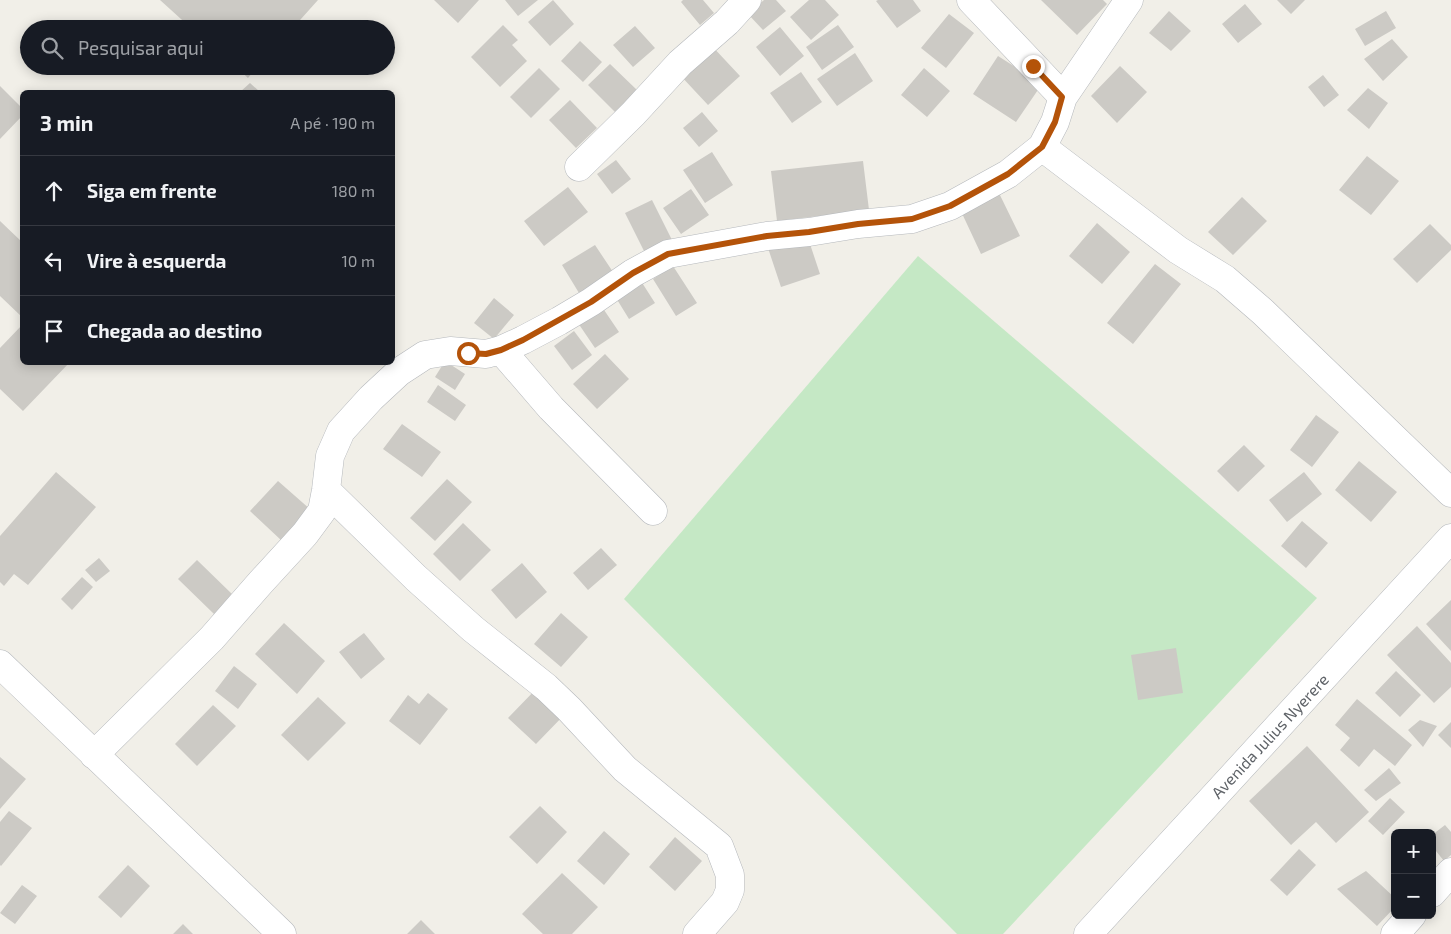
<!DOCTYPE html>
<html lang="pt">
<meta charset="utf-8">
<style>
body{margin:0;font-family:"Exo 2",sans-serif;background:#242831;color:#f1f3f6}
.controls{position:absolute;right:15px;bottom:15px;display:grid;overflow:hidden;border-radius:8px;box-shadow:0 2px 12px #0003}
.controls button{width:45px;height:45px;display:grid;place-items:center;padding:0;border:0;border-bottom:1px solid #363941;background:#171b24;color:#f1f3f6;font:25px sans-serif}
.stop{position:absolute;width:15px;height:15px;margin:-11px;border:4px solid #b45309;border-radius:50%;background:#fff}
.stop.end{background:#b45309;border-color:#fff;box-shadow:0 1px 5px #0008}
.list{margin:0;padding:0;list-style:none}
h2{display:flex;justify-content:space-between;align-items:center;height:65px;margin:0;padding:0 20px;font-size:21px}
h2 small{font-size:16px;font-weight:400;color:#9ea1a6}
.list li{display:grid;grid-template-columns:32px 1fr auto;gap:15px;align-items:center;box-sizing:border-box;height:70px;padding:0 20px;border-top:1px solid #363941}
.list b{display:block;font-size:19px;white-space:nowrap}
.list em{font-size:16px;font-style:normal;color:#9ea1a6}
.icon{flex:none;width:28px;height:28px;fill:none;stroke:currentColor;stroke-width:2;stroke-linecap:round;stroke-linejoin:round}
.map{position:relative;flex:none;width:1451px;height:934px;overflow:hidden}
.search{position:absolute;background:#171b24;box-shadow:0 2px 12px #0003;left:20px;top:20px;width:375px;height:55px;display:flex;align-items:center;gap:12px;box-sizing:border-box;padding:0 18px;border-radius:28px;color:#9ea1a6;font-size:19px}
.panel{position:absolute;background:#171b24;box-shadow:0 2px 12px #0003;left:20px;top:90px;width:375px;height:275px;border-radius:8px}
.map>svg:first-child{display:block}
.green{fill:#c5e8c5}
.building{fill:#cccac5}
.lines{fill:none;stroke-linecap:round;stroke-linejoin:round}
.minor-casing{stroke:#b5b8bc;stroke-width:29}
.minor{stroke:#fff;stroke-width:28}
.route{stroke:#b45309;stroke-width:6}
.labels{text-anchor:middle;stroke-width:4;stroke-linejoin:round;paint-order:stroke}
.street-label{font-size:16px;fill:#5f6368;stroke:#fff}
</style>
<div class="map">
<svg width="1451" height="934" viewBox="0 0 1451 934">
<rect width="100%" height="100%" fill="#f1efe8"/>
<path class="green" d="M918,256L1317,598L1003,934H957L624,599Z"/>
<path class="building" d="M160,0H318L292,29H192Z
M434,0H479L458,23Z
M505,0H538L518,16Z
M553,0L574,24L550,46L528,22Z
M683,0H703L714,13L700,25L681,2Z
M764,0H776L786,11L763,30L748,14Z
M809,0H825L839,15L811,40L790,17Z
M878,0H913L921,11L897,28L876,1Z
M1041,0H1103L1107,4L1077,35Z
M1277,0H1305L1291,14Z
M1245,4L1262,24L1238,43L1222,24Z
M1169,11L1191,31L1171,51L1149,33Z
M1386,11L1396,28L1365,46L1355,29Z
M949,14L974,33L946,68L921,48Z
M503,25L518,40L512,45L527,61L500,87L471,57Z
M838,25L854,47L822,70L806,47Z
M635,26L655,48L633,67L613,45Z
M780,27L804,56L780,76L756,47Z
M1392,39L1408,57L1383,81L1364,59Z
M580,41L602,62L583,82L561,61Z
M711,45L740,76L708,105L679,74Z
M855,53L873,81L837,106L817,79Z
M998,56L1042,84L1016,122L973,94Z
M610,64L637,90L615,112L588,85Z
M235,66H258L248,78Z
M1120,66L1147,92L1117,123L1091,96Z
M539,68L560,89L531,118L510,97Z
M924,68L950,91L927,117L901,95Z
M801,72L822,102L792,123L770,93Z
M1323,75L1339,95L1324,107L1308,87Z
M250,83L260,92H240Z
M0,86L22,108V116L0,139Z
M1368,88L1388,103L1369,129L1347,110Z
M570,100L597,128L576,148L549,120Z
M702,112L718,131L699,147L683,128Z
M712,152L733,185L705,203L683,170Z
M1367,156L1399,181L1371,215L1339,190Z
M616,160L631,179L612,194L597,174Z
M863,161L869,210L777,221L771,171Z
M568,187L588,212L544,246L524,221Z
M691,189L709,215L681,234L663,208Z
M997,189L1020,236L981,254L959,207Z
M1242,197L1267,221L1233,255L1208,232Z
M652,200L672,240L645,253L625,213Z
M0,221L22,242V317L0,296Z
M1097,223L1130,252L1102,284L1069,256Z
M1430,224L1451,245V250L1417,283L1393,259Z
M807,235L820,274L781,287L768,248Z
M595,245L613,272L579,293L562,265Z
M1155,264L1181,284L1133,344L1107,323Z
M673,266L697,303L676,316L653,279Z
M639,278L655,303L629,319L613,293Z
M494,298L514,315L494,339L474,323Z
M600,304L619,332L595,348L576,320Z
M22,325V362H70L23,411L0,389V348Z
M574,331L592,355L572,370L554,346Z
M605,354L629,379L597,409L573,384Z
M445,361L465,374L455,390L435,377Z
M438,385L466,405L455,421L427,402Z
M1316,415L1339,432L1312,467L1290,450Z
M402,424L441,452L422,477L383,449Z
M1244,445L1265,466L1238,492L1217,471Z
M1359,461L1397,492L1371,522L1335,490Z
M56,472L96,507L28,585L14,574L4,586L0,582V536Z
M1304,472L1322,494L1287,522L1269,500Z
M447,479L472,502L435,541L410,518Z
M278,481L311,510L282,541L250,511Z
M1302,521L1328,543L1306,568L1281,546Z
M463,523L491,550L460,581L433,554Z
M601,548L617,565L588,590L573,573Z
M99,558L110,571L96,582L85,570Z
M197,560L233,595L214,614L178,579Z
M522,563L547,592L516,619L491,590Z
M82,577L93,587L72,610L61,599Z
M1451,600V651L1426,624Z
M561,613L588,637L561,667L534,644Z
M284,623L325,661L297,694L255,654Z
M1417,626L1451,663V687L1434,703L1387,655Z
M364,633L385,659L361,679L339,652Z
M1176,648L1183,693L1138,700L1131,655Z
M234,666L257,684L238,709L215,691Z
M1396,671L1421,695L1400,717L1375,693Z
M538,687L566,713L536,744L508,718Z
M428,693L448,709L420,745L389,721L408,695L419,704Z
M318,697L346,723L308,761L281,735Z
M1357,699L1412,745L1395,766L1374,749L1359,767L1340,750L1350,738L1335,725Z
M213,705L236,726L197,766L175,744Z
M1420,720L1437,726L1423,747L1408,730Z
M1451,722V748L1438,735Z
M1307,746L1369,812L1336,843L1316,822L1291,845L1249,801Z
M0,757L26,779L0,809Z
M1389,768L1401,783L1376,801L1364,790Z
M1390,798L1405,812L1383,835L1368,821Z
M540,806L567,832L537,864L509,837Z
M9,811L32,828L1,866L0,865V822Z
M1445,825L1451,832V855L1444,861L1432,846V835Z
M604,831L630,854L604,885L577,861Z
M675,837L702,861L675,891L649,867Z
M1299,849L1316,865L1287,896L1270,880Z
M128,865L150,886L121,918L98,897Z
M1366,871L1395,898V907L1377,926L1337,889Z
M562,873L598,907L572,934H543L522,914Z
M22,885L37,896L15,924L0,913Z
M421,920L435,934H407Z
M183,924L193,934H173Z"/>
<g class="lines">
<defs>
<path id="minor" d="M971,0L1063,97L1055,122L1042,147L1178,250L1225,279L1263,312L1451,493
M1063,97L1129,0
M579,167L633,114L680,63L727,22L747,0
M501,350L551,408L653,511
M326,490L416,578L473,629L546,687L569,709L625,769L719,846L730,875V890L725,902L697,934
M0,664L282,934
M94,755L212,638L261,582L305,534L322,511L326,490L330,456L341,431L371,398L399,372L425,355L450,351L486,354L501,350L523,340L559,321L591,302L633,273L668,254L767,236L809,232L858,224L912,219L950,206L1008,174L1042,147
M1432,893L1451,872
M1088,934L1451,538
M1395,934L1412,915"/>
</defs>
<use href="#minor" class="minor-casing"/>
<use href="#minor" class="minor"/>
</g>
<g class="lines">
<path class="route" d="M468,353L486,354L501,350L523,340L591,302L633,273L668,254L767,236L809,232L858,224L912,219L950,206L1008,174L1042,147L1055,122L1062,97L1033,66"/>
</g>
<g class="labels">
<g class="street-label">
<text transform="translate(1270 736) rotate(-47)" y="6">Avenida Julius Nyerere</text>
</g>
</g>
</svg>
<div class="controls">
<button>+</button>
<button>−</button>
</div>
<div class="stop" style="left:468px;top:353px"></div>
<div class="stop end" style="left:1033px;top:66px"></div>
<div class="search"><svg class="icon" aria-label="search" viewBox="0 0 24 24"><circle cx="10" cy="10" r="6"/><path d="M15 15l6 6"/></svg>Pesquisar aqui</div>
<section class="panel">
<h2>3 min<small>A pé · 190 m</small></h2>
<ul class="list">
<li><svg class="icon" aria-label="ahead" viewBox="0 0 24 24"><path d="M12 20V5M6 11l6-6 6 6"/></svg><div><b>Siga em frente</b></div><em>180 m</em></li>
<li><svg class="icon" aria-label="left" viewBox="0 0 24 24"><path d="M17 20v-9H6M10 6l-5 5 5 5"/></svg><div><b>Vire à esquerda</b></div><em>10 m</em></li>
<li><svg class="icon" aria-label="arrive" viewBox="0 0 24 24"><path d="M6 21V4h12l-3 4 3 4H6"/></svg><div><b>Chegada ao destino</b></div></li>
</ul>
</section>
</div>
